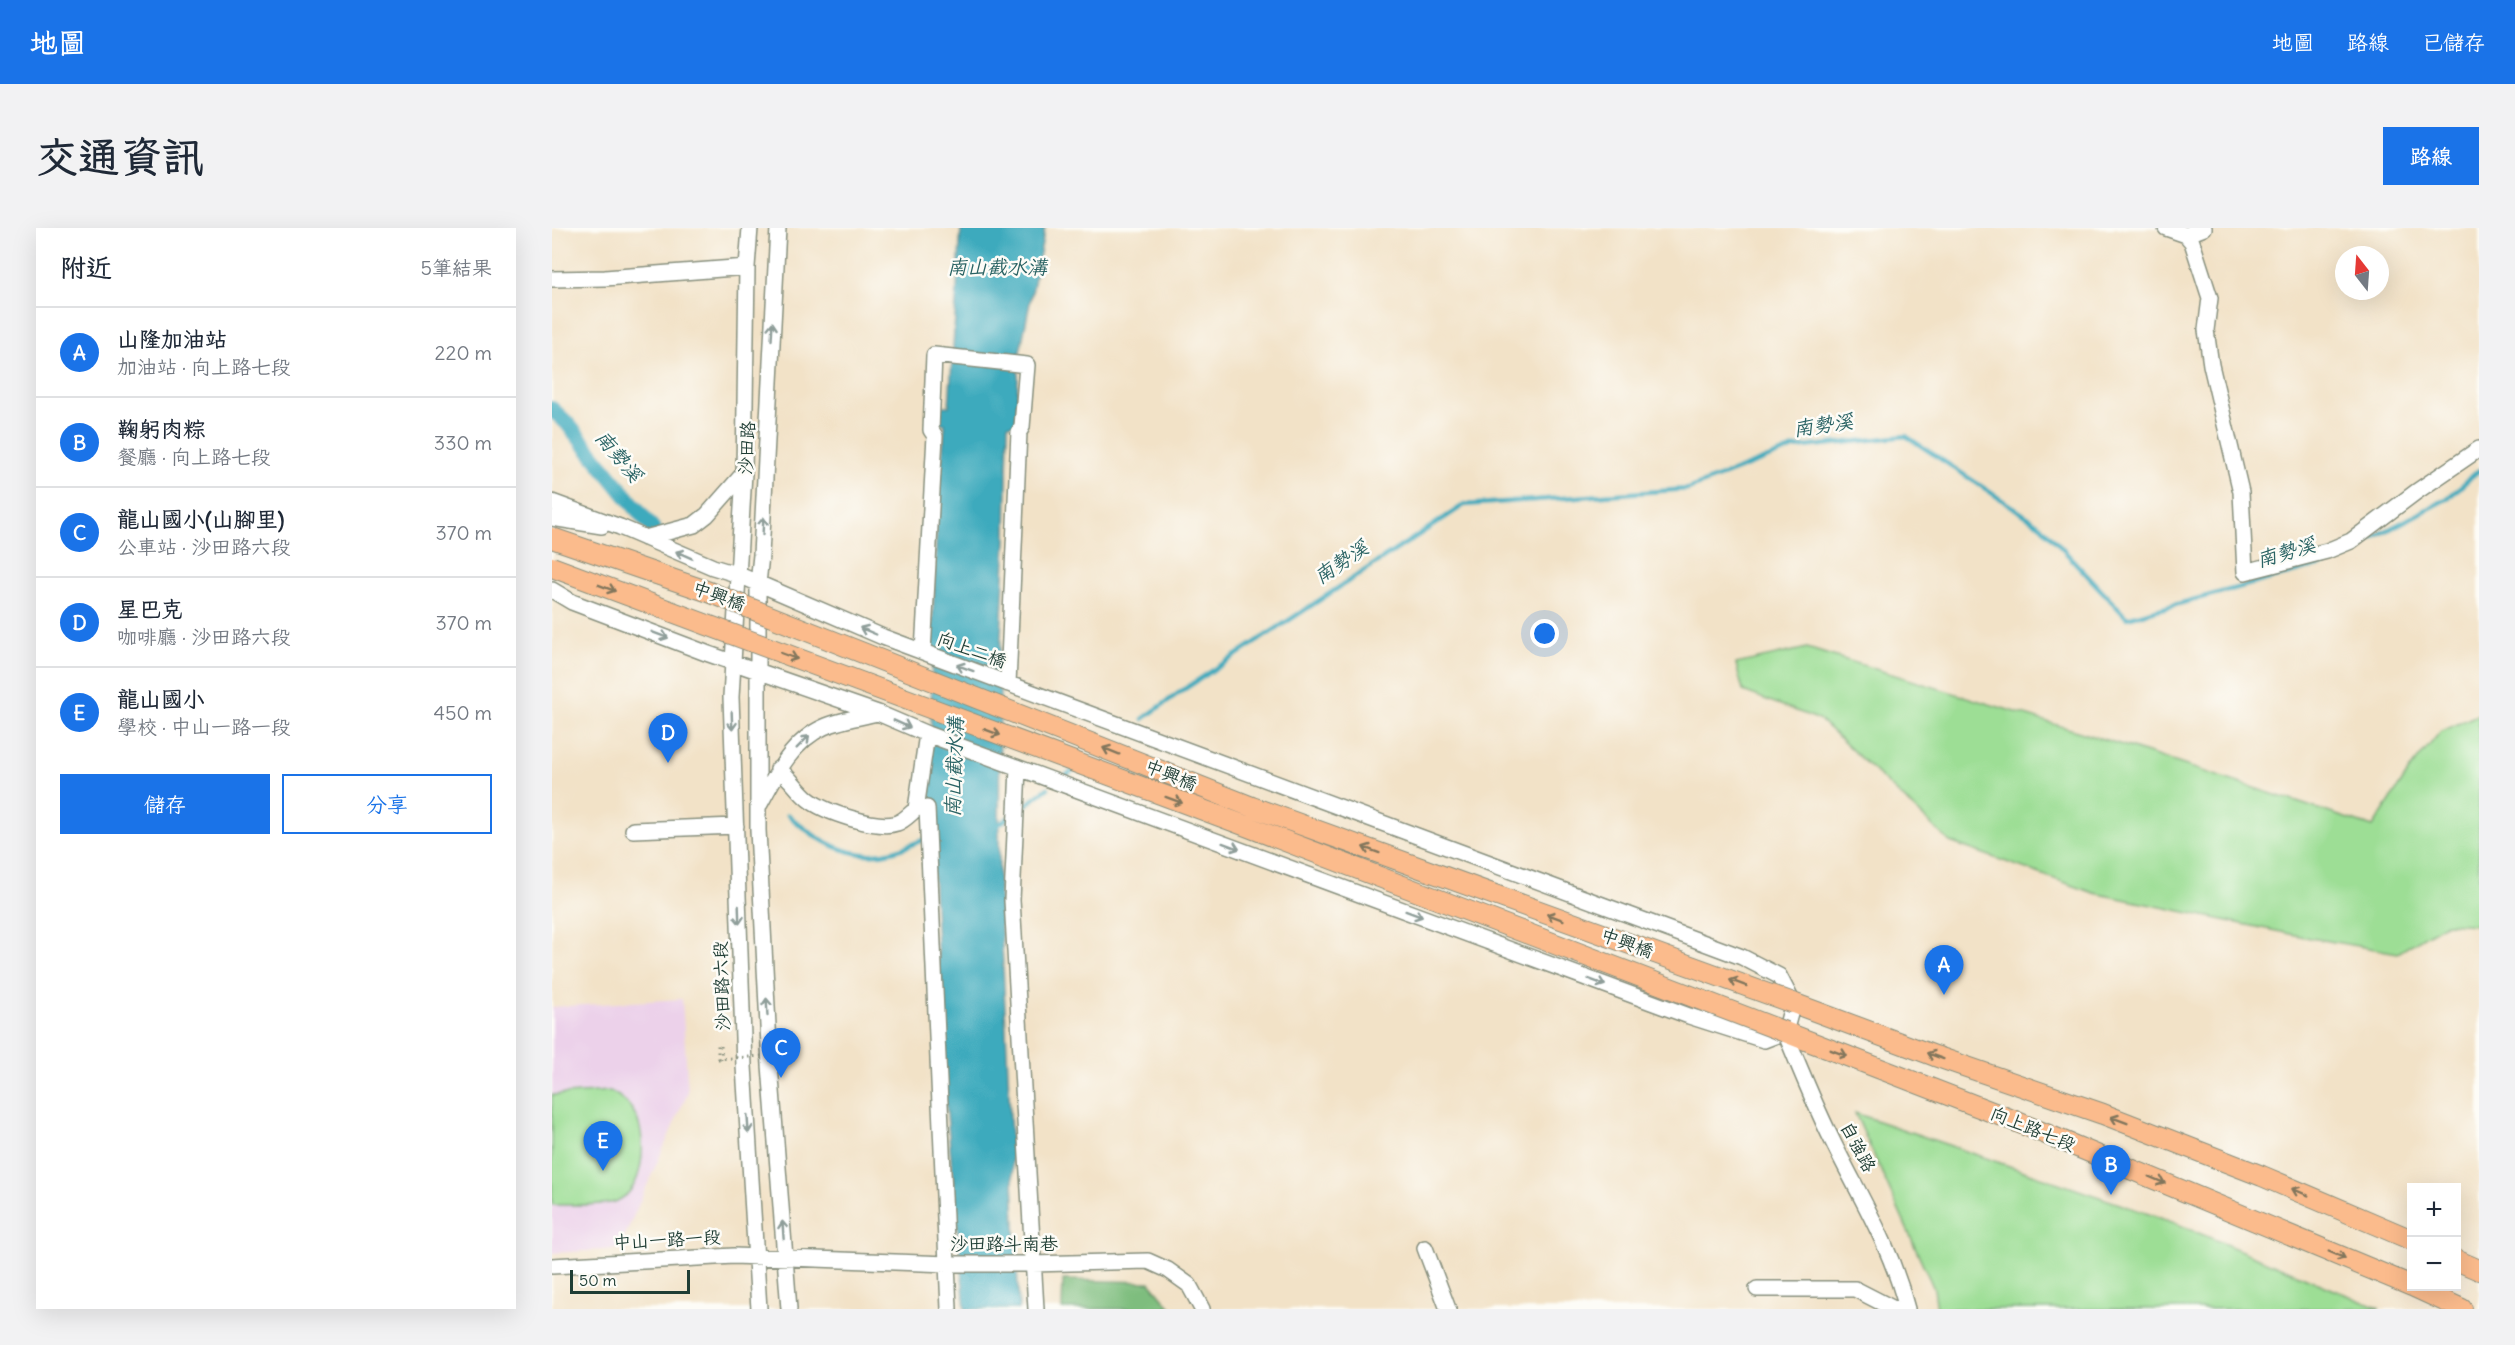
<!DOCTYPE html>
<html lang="zh-TW">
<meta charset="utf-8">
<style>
body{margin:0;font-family:Delius,"LXGW WenKai TC",sans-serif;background:#f2f2f3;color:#1f2937}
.controls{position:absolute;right:18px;bottom:18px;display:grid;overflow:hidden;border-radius:0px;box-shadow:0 6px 24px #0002}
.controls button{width:54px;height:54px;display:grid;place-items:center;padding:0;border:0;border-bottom:2px solid #e0e1e3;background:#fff;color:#1f2937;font:30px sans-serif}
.compass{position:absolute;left:1783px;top:18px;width:54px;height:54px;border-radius:50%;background:#fff;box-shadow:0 6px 24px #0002;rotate:343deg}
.scale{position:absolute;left:18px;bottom:15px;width:120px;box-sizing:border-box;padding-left:6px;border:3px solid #1f3d34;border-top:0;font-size:16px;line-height:21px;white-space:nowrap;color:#1f3d34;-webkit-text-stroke:4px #fdfcf7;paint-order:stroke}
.you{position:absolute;left:993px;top:406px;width:21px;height:21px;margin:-15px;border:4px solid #fff;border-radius:50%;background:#1a73e8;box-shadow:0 0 0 9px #1a73e833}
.badge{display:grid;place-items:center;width:39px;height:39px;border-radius:50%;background:#1a73e8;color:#fff;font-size:20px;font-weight:700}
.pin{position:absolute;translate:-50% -50px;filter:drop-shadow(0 2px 3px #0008)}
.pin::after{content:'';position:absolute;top:32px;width:21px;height:18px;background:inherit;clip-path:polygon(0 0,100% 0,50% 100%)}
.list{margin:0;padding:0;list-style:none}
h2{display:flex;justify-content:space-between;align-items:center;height:78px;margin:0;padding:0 24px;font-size:26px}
h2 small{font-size:20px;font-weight:400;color:#747a83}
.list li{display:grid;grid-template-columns:39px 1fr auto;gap:18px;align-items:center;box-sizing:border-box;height:90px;padding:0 24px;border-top:2px solid #e0e1e3}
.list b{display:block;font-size:22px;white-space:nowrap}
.list p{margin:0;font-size:20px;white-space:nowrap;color:#747a83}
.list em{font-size:20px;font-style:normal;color:#747a83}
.actions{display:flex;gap:12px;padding:18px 24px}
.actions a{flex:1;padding:14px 0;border:2px solid #1a73e8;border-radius:0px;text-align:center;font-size:21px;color:#1a73e8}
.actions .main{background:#1a73e8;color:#fff}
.map{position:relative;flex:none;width:1927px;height:1081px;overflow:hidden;border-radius:0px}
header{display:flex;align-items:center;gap:36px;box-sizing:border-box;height:84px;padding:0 30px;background:#1a73e8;color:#fff}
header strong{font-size:28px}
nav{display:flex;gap:33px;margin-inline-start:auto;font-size:21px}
.intro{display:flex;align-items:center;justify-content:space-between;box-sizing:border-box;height:144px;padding:0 36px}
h1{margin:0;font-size:42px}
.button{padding:15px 27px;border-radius:0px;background:#1a73e8;color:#fff;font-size:21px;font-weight:700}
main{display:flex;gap:36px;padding:0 36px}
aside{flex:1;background:#fff;border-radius:0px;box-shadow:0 6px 24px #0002}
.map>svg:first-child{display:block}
.built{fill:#ecd1ea}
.green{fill:#9dde95;stroke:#5e8e64;stroke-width:1.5}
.forest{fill:#7ebd7e;stroke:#4e7d59;stroke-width:1.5}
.water{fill:#3eaabd;stroke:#2e7478;stroke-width:1.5}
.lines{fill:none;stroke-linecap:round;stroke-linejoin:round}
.stream{stroke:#3eaabd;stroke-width:4.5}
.canal{stroke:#3eaabd;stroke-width:16}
.minor-casing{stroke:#88907e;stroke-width:18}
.major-casing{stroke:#88907e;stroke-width:22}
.path{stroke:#88907e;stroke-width:3;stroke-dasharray:1.5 4.5;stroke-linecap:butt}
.minor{stroke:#fff;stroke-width:15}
.major{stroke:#fbbb8c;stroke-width:20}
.major-bridge-casing{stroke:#88907e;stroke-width:22;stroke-linecap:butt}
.path-bridge{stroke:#88907e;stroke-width:3;stroke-dasharray:1.5 4.5;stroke-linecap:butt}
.major-bridge{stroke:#fbbb8c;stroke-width:20}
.oneway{stroke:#8f9e9a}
.oneway2{stroke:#82765c}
.labels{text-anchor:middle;stroke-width:5;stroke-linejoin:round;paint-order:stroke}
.street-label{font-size:18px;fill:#1f3d34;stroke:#fdfcf7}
.water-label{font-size:20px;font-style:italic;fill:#2a6364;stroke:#fdfcf7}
</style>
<header>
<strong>地圖</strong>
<nav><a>地圖</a><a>路線</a><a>已儲存</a></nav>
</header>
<div class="intro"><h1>交通資訊</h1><a class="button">路線</a></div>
<main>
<aside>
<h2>附近<small>5筆結果</small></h2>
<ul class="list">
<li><span class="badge">A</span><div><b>山隆加油站</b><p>加油站 · 向上路七段</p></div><em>220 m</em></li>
<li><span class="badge">B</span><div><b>鞠躬肉粽</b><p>餐廳 · 向上路七段</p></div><em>330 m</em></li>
<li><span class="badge">C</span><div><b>龍山國小(山腳里)</b><p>公車站 · 沙田路六段</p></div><em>370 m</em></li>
<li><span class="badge">D</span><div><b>星巴克</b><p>咖啡廳 · 沙田路六段</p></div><em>370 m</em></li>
<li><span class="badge">E</span><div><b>龍山國小</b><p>學校 · 中山一路一段</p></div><em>450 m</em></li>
</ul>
<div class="actions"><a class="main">儲存</a><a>分享</a></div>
</aside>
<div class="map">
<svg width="1927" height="1081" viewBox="0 0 1927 1081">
<rect width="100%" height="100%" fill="#fdfcf7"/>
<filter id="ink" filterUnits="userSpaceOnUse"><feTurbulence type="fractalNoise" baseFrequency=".0167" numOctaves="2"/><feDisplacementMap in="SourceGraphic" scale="12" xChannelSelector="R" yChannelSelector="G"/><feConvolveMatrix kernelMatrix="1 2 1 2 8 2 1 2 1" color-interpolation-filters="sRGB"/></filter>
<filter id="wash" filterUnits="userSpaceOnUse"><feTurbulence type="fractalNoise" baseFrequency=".008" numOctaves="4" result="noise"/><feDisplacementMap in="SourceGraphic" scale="24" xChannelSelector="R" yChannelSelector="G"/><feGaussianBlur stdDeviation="1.35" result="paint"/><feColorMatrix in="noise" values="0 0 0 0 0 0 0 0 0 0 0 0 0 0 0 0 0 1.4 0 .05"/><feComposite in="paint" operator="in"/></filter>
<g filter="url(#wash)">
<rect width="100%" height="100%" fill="#f2e2c7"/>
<path class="built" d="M130,771L136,864L67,1021L0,1025V779Z"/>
<path class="green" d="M1255,420L1580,520L1821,599L1859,540L1888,504L1927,486V697L1894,695L1846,725L1753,709L1542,665L1398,614L1268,492L1191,463L1184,436Z
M58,863C70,869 81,879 86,893C94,917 92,961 65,973C56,978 13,977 0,977V867Z
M1303,885L1623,995L1828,1081H1385L1382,1061Z"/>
<path class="forest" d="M511,1052L598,1054L620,1081H510Z"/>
<path class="water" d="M409,0H493L467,129L464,196L456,197L454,311L448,428L447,651L467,1081H413L393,865L378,588L380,406L385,293L393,196L386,194L389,178H397Z"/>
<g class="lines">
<path class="stream" d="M591,491L628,464L912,277L1136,261L1242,220L1354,208L1489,298L1575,390L1772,336L1896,270L1927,242
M513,548L524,540
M467,582L496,560
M236,587C265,613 301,635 342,623C353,620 363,615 373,611
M443,599L460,587"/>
<path class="canal" d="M0,181L15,195L102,302"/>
</g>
</g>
<g filter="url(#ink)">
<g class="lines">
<defs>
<path id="minor" d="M198,0L195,39L192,245L179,469L192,838L207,1081
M226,0L209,327L206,356V602L218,837L237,1081
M1614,0L1634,7L1652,0
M1634,7L1640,14L1658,70L1654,102L1659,137L1689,264L1693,344L1775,323L1799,313L1864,264L1927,221
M0,51L53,50L195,39
M0,274L68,299L161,339L187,347L331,409L1190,729L1227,748L1241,775L1233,804C1248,841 1263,878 1281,914C1309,971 1339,1018 1355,1081
M0,290L50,298
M93,310L142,297L155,287L192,245
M0,362L20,374L154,425L326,485L375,506L1137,788L1212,812L1233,804
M371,424L383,208L379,202L382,127L475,137L470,199L467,204L456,456
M466,540L460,672L484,1081
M226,541C239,550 245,562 256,571C272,584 326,602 345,595C352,593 359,585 364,581L375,506
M208,576C223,548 240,513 272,499C288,492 308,489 326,485
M375,580L397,1081
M81,602L184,598
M873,1020L896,1081
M0,1038L182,1028L396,1036H480L596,1033L616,1042L637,1057L650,1081
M1205,1061H1303L1342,1081"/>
<path id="major" d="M1241,775L1383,828L1551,886L1710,948L1860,1012
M1233,804L1458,891L1860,1058
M1904,1032L1927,1042
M1860,1058L1910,1081"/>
</defs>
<use href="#minor" class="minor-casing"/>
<use href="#major" class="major-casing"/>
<path class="path" d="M237,830L236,814H240L241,826
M166,831V817H169L170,835"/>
<use href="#minor" class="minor"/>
<use href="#major" class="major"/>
<defs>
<path id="major-bridge" d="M0,310L157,364L700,579L1241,775
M0,339L694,598L1233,804"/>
</defs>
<use href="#major-bridge" class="major-bridge-casing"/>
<path class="path-bridge" d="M166,831L241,826"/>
<use href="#major-bridge" class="major-bridge"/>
</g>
<defs><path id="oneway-shaft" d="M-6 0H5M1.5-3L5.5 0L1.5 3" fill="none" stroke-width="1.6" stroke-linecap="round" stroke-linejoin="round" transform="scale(1.5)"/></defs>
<g class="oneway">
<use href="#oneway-shaft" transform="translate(220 103) rotate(-87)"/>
<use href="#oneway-shaft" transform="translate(211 298) rotate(-87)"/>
<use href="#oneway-shaft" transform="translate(132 327) rotate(-156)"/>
<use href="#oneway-shaft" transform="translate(316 403) rotate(-157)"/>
<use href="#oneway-shaft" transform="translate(108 407) rotate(21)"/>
<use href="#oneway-shaft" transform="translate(413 440) rotate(-160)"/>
<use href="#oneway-shaft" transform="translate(180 493) rotate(88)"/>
<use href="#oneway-shaft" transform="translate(350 496) rotate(24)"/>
<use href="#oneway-shaft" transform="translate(251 514) rotate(-45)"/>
<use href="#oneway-shaft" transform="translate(679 618) rotate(20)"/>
<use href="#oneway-shaft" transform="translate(862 686) rotate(20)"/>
<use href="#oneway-shaft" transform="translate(187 687) rotate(88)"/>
<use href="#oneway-shaft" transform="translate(1045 754) rotate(20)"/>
<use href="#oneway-shaft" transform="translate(215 779) rotate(-93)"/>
<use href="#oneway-shaft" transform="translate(196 896) rotate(86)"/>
<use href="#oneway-shaft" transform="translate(231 1002) rotate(-94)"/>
</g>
<g class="oneway2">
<use href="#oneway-shaft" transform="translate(55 360) rotate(21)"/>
<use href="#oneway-shaft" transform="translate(237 428) rotate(20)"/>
<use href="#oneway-shaft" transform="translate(440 504) rotate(20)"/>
<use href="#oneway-shaft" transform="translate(559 523) rotate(-158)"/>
<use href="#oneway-shaft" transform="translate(622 572) rotate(20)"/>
<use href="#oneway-shaft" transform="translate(819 622) rotate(-160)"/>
<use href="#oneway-shaft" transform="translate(1003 689) rotate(-160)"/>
<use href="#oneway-shaft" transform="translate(1186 755) rotate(-160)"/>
<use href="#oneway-shaft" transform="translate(1287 825) rotate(21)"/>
<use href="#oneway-shaft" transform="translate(1383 828) rotate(-160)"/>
<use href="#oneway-shaft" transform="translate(1567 892) rotate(-159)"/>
<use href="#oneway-shaft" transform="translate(1605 952) rotate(23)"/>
<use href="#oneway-shaft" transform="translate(1748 964) rotate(-157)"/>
<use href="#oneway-shaft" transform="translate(1785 1027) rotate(23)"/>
</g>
</g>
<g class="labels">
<g class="street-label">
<text transform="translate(195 220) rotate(-87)" y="6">沙田路</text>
<text transform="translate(167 368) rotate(20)" y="6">中興橋</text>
<text transform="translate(420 422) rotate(20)" y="6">向上二橋</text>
<text transform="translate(619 547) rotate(22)" y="6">中興橋</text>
<text transform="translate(1075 715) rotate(20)" y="6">中興橋</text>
<text transform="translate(170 758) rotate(-92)" y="6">沙田路六段</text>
<text transform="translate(1481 901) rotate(22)" y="6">向上路七段</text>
<text transform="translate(1306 919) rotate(62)" y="6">自強路</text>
<text transform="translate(115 1012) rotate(-3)" y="6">中山一路一段</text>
<text x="452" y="1022">沙田路斗南巷</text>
</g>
<g class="water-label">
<text x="445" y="46">南山截水溝</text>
<text transform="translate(1271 197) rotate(-8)" y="7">南勢溪</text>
<text transform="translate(67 228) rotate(50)" y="7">南勢溪</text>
<text transform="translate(1734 324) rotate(-16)" y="7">南勢溪</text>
<text transform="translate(789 334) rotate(-34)" y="7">南勢溪</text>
<text transform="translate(402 539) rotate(-88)" y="7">南山截水溝</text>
</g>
</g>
</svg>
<div class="controls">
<button>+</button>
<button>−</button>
</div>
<svg class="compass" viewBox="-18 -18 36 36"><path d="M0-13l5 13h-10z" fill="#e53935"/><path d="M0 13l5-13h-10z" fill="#747a83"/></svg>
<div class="scale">50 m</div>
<div class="you"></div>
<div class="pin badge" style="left:1392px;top:767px">A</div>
<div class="pin badge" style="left:1559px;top:967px">B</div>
<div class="pin badge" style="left:229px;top:850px">C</div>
<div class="pin badge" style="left:116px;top:535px">D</div>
<div class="pin badge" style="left:51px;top:943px">E</div>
</div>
</main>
